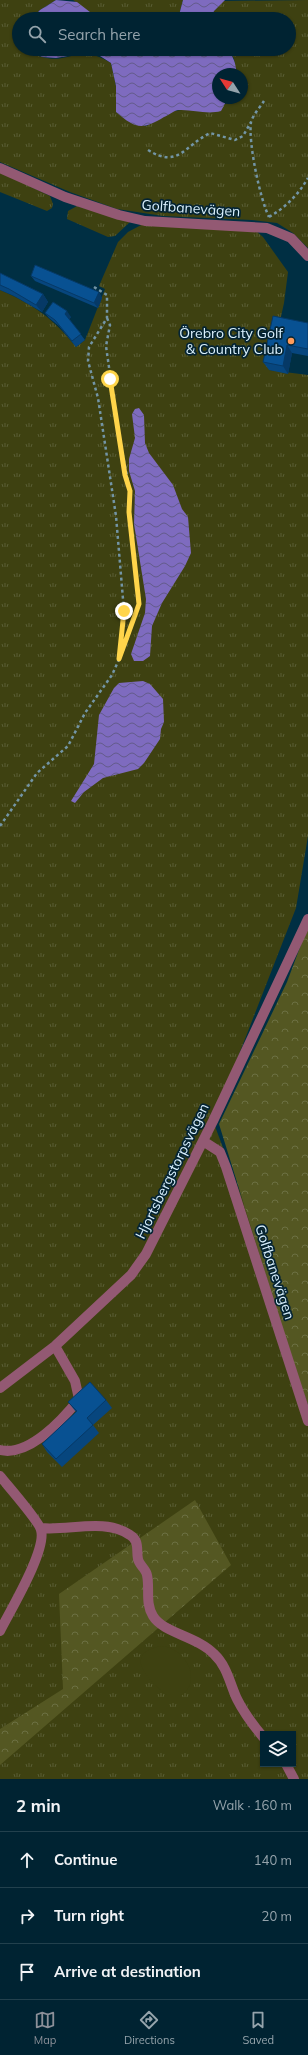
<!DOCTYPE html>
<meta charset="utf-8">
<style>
body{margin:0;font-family:Mulish,sans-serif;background:#0a2b3a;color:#f1f3f6}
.controls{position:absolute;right:12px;bottom:12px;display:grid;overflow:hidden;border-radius:0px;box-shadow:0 1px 3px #0004}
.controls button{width:36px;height:36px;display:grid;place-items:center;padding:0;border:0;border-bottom:1px solid #22404d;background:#002332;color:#f1f3f6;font:20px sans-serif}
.compass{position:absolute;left:212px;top:68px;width:36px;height:36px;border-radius:50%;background:#002332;box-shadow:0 1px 3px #0004;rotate:306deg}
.stop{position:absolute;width:12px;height:12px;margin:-9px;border:3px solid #ffd54a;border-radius:50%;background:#fff}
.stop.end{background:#ffd54a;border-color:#fff;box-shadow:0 1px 4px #0008}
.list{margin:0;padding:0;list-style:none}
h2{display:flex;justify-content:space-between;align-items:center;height:52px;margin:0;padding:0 16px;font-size:17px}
h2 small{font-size:13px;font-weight:400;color:#95a4ac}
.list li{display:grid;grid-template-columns:26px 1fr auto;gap:12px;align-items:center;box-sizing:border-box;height:56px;padding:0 16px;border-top:1px solid #22404d}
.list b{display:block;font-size:15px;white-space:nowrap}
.list em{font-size:13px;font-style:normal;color:#95a4ac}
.icon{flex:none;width:22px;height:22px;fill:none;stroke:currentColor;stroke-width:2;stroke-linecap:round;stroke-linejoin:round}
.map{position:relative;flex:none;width:308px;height:1779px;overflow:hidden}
.search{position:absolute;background:#002332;box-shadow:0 1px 3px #0004;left:12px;right:12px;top:12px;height:44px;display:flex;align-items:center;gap:10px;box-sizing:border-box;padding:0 14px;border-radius:22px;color:#95a4ac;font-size:15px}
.sheet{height:220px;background:#002332}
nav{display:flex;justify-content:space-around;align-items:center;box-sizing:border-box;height:56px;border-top:1px solid #22404d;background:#002332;font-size:11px;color:#95a4ac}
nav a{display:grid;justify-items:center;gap:2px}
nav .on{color:#8c9099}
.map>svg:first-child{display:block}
.grass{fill:url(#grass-tufts);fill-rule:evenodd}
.forest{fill:url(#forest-crowns)}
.garden{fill:#3e4111}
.water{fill:url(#water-waves)}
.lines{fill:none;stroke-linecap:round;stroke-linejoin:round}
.path{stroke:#7395a6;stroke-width:2.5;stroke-dasharray:3 3;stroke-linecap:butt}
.minor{stroke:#935973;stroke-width:10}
.wall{fill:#07467e}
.shaded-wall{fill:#063966}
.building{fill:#085192;stroke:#063966}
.route{stroke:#ffd54a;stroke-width:5}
.poi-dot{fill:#ff9b5a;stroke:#052433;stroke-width:1.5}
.labels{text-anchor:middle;stroke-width:3.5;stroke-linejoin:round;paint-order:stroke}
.street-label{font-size:14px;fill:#daf1fe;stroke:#052433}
.poi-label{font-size:14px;fill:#daf1fe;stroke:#052433;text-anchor:end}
</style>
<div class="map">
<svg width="308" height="1779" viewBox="0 0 308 1779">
<defs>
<pattern id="grass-tufts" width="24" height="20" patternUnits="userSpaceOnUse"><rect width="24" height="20" fill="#3e4111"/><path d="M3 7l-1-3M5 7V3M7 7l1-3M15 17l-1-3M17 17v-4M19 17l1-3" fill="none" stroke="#595d35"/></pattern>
<pattern id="forest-crowns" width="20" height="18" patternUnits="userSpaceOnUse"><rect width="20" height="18" fill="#545722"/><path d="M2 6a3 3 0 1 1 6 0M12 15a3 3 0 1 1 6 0" fill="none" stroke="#6c7043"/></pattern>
<pattern id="water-waves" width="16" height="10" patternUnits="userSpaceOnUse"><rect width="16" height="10" fill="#7e6bbf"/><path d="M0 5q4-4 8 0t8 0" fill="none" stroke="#635b8b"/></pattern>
</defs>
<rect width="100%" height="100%" fill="#002f43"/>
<path class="grass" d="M0,0H56L40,10L31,19H19V49C32,49 31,54 42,57C70,65 78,42 111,63L116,86V112L146,126L174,111L226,104L228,98H242V74H236L234,59L228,49H289V19H211L214,11L223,1L308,0V248L293,233L277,223L252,220L163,216L117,209L70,192L0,162Z
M73,0H183L178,19H99Z
M0,172L50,196L53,204L52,208L47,211L0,192Z
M77,206L130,222L115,236L108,237L67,219L68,211Z
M143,224L255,230L263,237L288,272L284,303L269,370L308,375V836L296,908L213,1121L245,1206L293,1363L308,1405V1779H0V290C34,305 53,318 76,347L85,340L105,289L99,286L118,242L128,232ZM263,1734H293V1764H263Z"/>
<path class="forest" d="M308,926V1405L293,1363L219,1124L287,982Z
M195,1500L231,1565L0,1765V1729L63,1689L59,1594Z"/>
<path class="garden" d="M162,1646C185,1648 203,1680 181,1696H168C150,1682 120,1653 162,1646Z"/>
<path class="water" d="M56,0L77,2L99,19H31L40,10Z
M183,0H225L214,11L211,19H178Z
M29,49H228C233,57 237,65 236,74H218V98H228L221,111C206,115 193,109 178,110C173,111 169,115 164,117C141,131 135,128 116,112V86L111,63L100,56L85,53L56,58L42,57Z
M139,408L144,415L145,443L149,453L173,485L182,509L188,517L191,553L185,566L162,603L152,626L150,656L143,661H134L131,654L145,613L146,599L134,524L135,491L129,471V459L135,438L132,414L135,409Z
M143,681L150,684L163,699L164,722L161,729L160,739L144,763L138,769L103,778L84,792L75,803L71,801L94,764L99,715L114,688L119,683Z"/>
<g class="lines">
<path class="path" d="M264,101C260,107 253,115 251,122C248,142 260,199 269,217
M148,150C178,169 184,146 210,133L235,140L243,136L251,122
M269,217C286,207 298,195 308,178
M94,287L107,295V318L89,347L88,361L98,398L116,516L124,611L120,657
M0,826L37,773L68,746L85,713L112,675L125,646L139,604L129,512L130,491L118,431L106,346L110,325L107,318"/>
<path class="minor" d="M0,168L65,197L119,215L145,221L267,228L291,238L308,256
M203,1141L220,1152L226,1167L308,1421
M0,1388L55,1346L131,1275L146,1254L213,1121L308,919
M0,1450C29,1457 63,1419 79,1399L75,1381L55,1346
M0,1476C8,1486 39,1521 41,1530C47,1550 10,1611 0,1631
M41,1528C69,1531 105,1518 130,1535C140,1541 136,1550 138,1559C139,1565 146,1569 147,1575C150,1589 145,1603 153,1616C163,1633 197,1636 214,1654C227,1666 230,1684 237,1699C244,1713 253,1725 263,1737
M286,1764L294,1779"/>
</g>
<path class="wall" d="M0,273L43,294L48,302L42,312L14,296L0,290Z
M31,276L99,292L102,298L98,308L35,281Z
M45,313L71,317L69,319L85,340L76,347L59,326L49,318Z
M308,323V356L292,353L288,374L269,370L263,362Z
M106,1400L112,1408L93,1425L99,1433L62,1467L47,1452L42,1444L76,1412L68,1402Z"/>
<path class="shaded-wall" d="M99,292L102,298L98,308L94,303Z
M43,294L48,302L42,312L36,305Z
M67,311L71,317L69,320L65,314Z
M287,345L292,353L288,374L283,366Z"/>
<path class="building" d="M35,265L99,292L94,303L31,276Z
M0,273L43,294L36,305L9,289L0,285Z
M53,302L67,311L65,314L81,334L72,341L55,320L45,313Z
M273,316L308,323V349L287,345L283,366L263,362Z
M90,1382L106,1400L87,1418L93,1425L56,1459L42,1444L77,1411L68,1402Z"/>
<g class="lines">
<path class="route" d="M110,379L125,475L130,491L129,512L139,604L119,659L124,611"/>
</g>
<circle class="poi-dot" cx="291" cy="341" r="4"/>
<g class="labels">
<g class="street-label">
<text transform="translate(191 208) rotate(4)" y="5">Golfbanevägen</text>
<text transform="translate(172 1171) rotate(-64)" y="5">Hjortsbergstorpsvägen</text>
<text transform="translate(275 1272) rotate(72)" y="5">Golfbanevägen</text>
</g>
<g class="poi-label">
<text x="283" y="338">Örebro City Golf<tspan x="283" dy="16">&amp; Country Club</tspan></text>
</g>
</g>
</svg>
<div class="controls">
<button><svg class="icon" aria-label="layers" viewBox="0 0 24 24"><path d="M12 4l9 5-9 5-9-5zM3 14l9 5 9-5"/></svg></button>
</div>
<svg class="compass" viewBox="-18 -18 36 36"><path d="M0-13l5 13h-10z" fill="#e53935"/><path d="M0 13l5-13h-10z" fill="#95a4ac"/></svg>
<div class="stop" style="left:110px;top:379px"></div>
<div class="stop end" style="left:124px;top:611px"></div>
<div class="search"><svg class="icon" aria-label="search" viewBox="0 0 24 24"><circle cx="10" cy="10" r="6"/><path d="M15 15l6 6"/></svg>Search here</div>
</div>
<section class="sheet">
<h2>2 min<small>Walk · 160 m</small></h2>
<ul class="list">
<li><svg class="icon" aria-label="ahead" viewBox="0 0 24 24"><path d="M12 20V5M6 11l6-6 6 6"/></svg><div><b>Continue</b></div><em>140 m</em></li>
<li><svg class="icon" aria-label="right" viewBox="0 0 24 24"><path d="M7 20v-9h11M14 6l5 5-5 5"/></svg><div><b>Turn right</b></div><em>20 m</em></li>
<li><svg class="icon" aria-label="arrive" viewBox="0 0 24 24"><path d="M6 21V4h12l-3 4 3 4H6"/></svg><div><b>Arrive at destination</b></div></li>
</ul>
</section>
<nav>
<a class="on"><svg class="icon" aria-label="map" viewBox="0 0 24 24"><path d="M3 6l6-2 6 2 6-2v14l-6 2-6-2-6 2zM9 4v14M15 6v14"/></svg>Map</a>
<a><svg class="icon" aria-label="directions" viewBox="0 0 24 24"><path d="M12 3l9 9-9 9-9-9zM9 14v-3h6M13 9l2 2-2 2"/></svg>Directions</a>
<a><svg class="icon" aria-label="saved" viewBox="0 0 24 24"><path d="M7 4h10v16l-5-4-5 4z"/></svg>Saved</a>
</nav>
